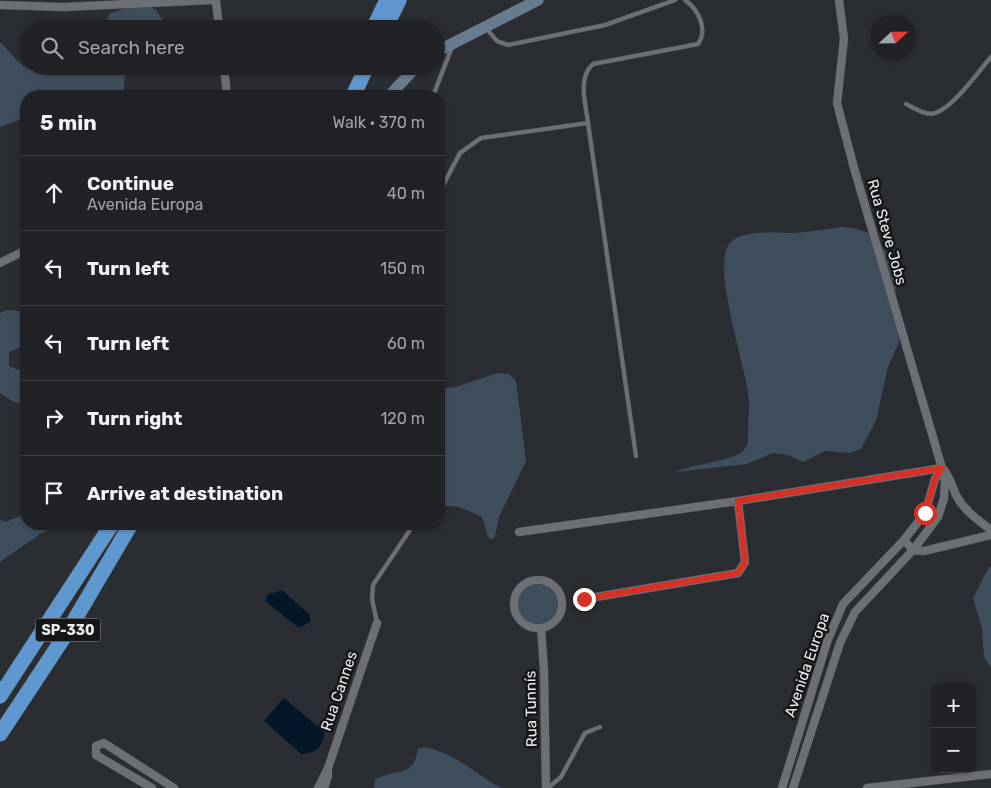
<!DOCTYPE html>
<meta charset="utf-8">
<style>
body{margin:0;font-family:Rubik,sans-serif;background:#2d2f32;color:#f1f3f6}
.controls{position:absolute;right:15px;bottom:15px;display:grid;overflow:hidden;border-radius:10px;box-shadow:0 1px 4px #0004}
.controls button{width:45px;height:45px;display:grid;place-items:center;padding:0;border:0;border-bottom:1px solid #3d3f43;background:#202226;color:#f1f3f6;font:25px sans-serif}
.compass{position:absolute;left:871px;top:15px;width:45px;height:45px;border-radius:50%;background:#202226;box-shadow:0 1px 4px #0004;rotate:68deg}
.stop{position:absolute;width:15px;height:15px;margin:-11px;border:4px solid #d93025;border-radius:50%;background:#fff}
.stop.end{background:#d93025;border-color:#fff;box-shadow:0 1px 5px #0008}
.list{margin:0;padding:0;list-style:none}
h2{display:flex;justify-content:space-between;align-items:center;height:65px;margin:0;padding:0 20px;font-size:21px}
h2 small{font-size:16px;font-weight:400;color:#a2a4a7}
.list li{display:grid;grid-template-columns:32px 1fr auto;gap:15px;align-items:center;box-sizing:border-box;height:75px;padding:0 20px;border-top:1px solid #3d3f43}
.list b{display:block;font-size:19px;white-space:nowrap}
.list p{margin:0;font-size:16px;white-space:nowrap;color:#a2a4a7}
.list em{font-size:16px;font-style:normal;color:#a2a4a7}
.icon{flex:none;width:28px;height:28px;fill:none;stroke:currentColor;stroke-width:2;stroke-linecap:round;stroke-linejoin:round}
.map{position:relative;flex:none;width:991px;height:788px;overflow:hidden}
.search{position:absolute;background:#202226;box-shadow:0 1px 4px #0004;left:20px;top:20px;width:425px;height:55px;display:flex;align-items:center;gap:12px;box-sizing:border-box;padding:0 18px;border-radius:28px;color:#a2a4a7;font-size:19px}
.panel{position:absolute;background:#202226;box-shadow:0 1px 4px #0004;left:20px;top:90px;width:425px;height:440px;border-radius:20px}
.map>svg:first-child{display:block}
.green{fill:#3f4e5d}
.water{fill:#041729}
.lines{fill:none;stroke-linecap:round;stroke-linejoin:round}
.lane-casing{stroke:#474a4d;stroke-width:5}
.street-casing{stroke:#474a4d;stroke-width:9}
.secondary-casing{stroke:#474a4d;stroke-width:12}
.highway-casing{stroke:#474a4d;stroke-width:16}
.lane{stroke:#6c7075;stroke-width:4}
.street{stroke:#6c7075;stroke-width:8}
.secondary{stroke:#687c90;stroke-width:11}
.highway{stroke:#5f98cf;stroke-width:15}
.route{stroke:#d93025;stroke-width:6}
.labels{text-anchor:middle;stroke-width:5;stroke-linejoin:round;paint-order:stroke}
.shield{fill:#141618;stroke:#aaacae;stroke-width:1}
.shield-label{font-size:14px;font-weight:bold;fill:#eaedef}
.street-label{font-size:15px;fill:#eaedef;stroke:#141618}
</style>
<div class="map">
<svg width="991" height="788" viewBox="0 0 991 788">
<rect width="100%" height="100%" fill="#2a2e32"/>
<path class="green" d="M142,3L156,10L163,21L158,29H100L111,13Z
M0,42C16,56 25,80 50,66H130L125,76L123,96H26V117L0,127Z
M842,227C876,229 878,243 897,267L895,305L899,342L888,367L876,420L861,449L850,453L825,451L803,462L788,455L773,453L747,464L675,472C690,465 735,460 743,451C749,445 748,437 748,430C748,420 750,409 749,399C747,370 710,264 730,243C743,229 776,233 793,233C809,232 826,229 842,227Z
M7,310L26,312V345L9,352V366L26,373V404L14,402L0,393V313Z
M498,373L509,374L516,381L526,461L499,517L495,536L492,540L488,537L482,517L460,507L439,505V389L456,387Z
M26,513V524H63L40,534L0,562V520L6,522Z
M989,567H991V668L984,657L982,629L973,598Z
M516 604a21 21 0 1 1 42 0a21 21 0 1 1-42 0Z
M424,747C453,752 476,774 501,788H374L375,780C393,768 414,779 418,749Z"/>
<path class="water" d="M282,590L310,615V622L299,628L266,602L267,595Z
M284,698L325,733C321,748 317,753 301,754L264,721Z"/>
<g class="lines">
<defs>
<path id="lane" d="M486,28L497,41L508,45L605,25L675,0
M433,96L452,47
M906,104C914,108 926,116 935,113C953,108 978,72 991,57
M588,123C586,105 577,78 593,64L698,44C708,30 699,10 685,0
M439,193L460,153L481,138L588,123L636,456
M377,623L372,599L373,585L414,524
M548,788L561,777L585,733L600,727"/>
<path id="street" d="M216,0L219,29
M0,5L64,7L214,0
M224,66L227,96
M0,263L26,250
M943,469C951,478 952,487 957,497C965,511 978,520 991,530
M519,532L738,501L942,468
M904,540L913,550L924,551L991,535
M514 604a24 24 0 1 1 48 0a24 24 0 1 1-48 0Z
M584,599L738,573L745,562L738,501
M541,628L544,670L546,788
M152,788L96,755V746L104,743L174,788
M318,788L328,768L377,623
M324,788L328,776V768
M782,788L827,642L843,604L904,540L925,513L935,479L942,468
M793,788L840,643L855,612L913,550L938,517L944,498L945,482L942,468L854,168L837,103L844,39L839,0
M867,788L991,774"/>
<path id="secondary" d="M436,52L538,0
M389,96L417,66"/>
<path id="highway" d="M373,29L387,0
M385,29L399,0
M353,96L367,66
M0,696L112,524
M0,734L68,631L131,524"/>
</defs>
<use href="#lane" class="lane-casing"/>
<use href="#street" class="street-casing"/>
<use href="#secondary" class="secondary-casing"/>
<use href="#highway" class="highway-casing"/>
<use href="#lane" class="lane"/>
<use href="#street" class="street"/>
<use href="#secondary" class="secondary"/>
<use href="#highway" class="highway"/>
</g>
<g class="lines">
<path class="route" d="M584,599L738,573L745,562L738,501L942,468L935,479L925,513"/>
</g>
<g class="labels">
<rect class="shield" x="35.5" y="618.5" width="65" height="23" rx="4"/>
<g class="shield-label">
<text x="68" y="635">SP-330</text>
</g>
<g class="street-label">
<text transform="translate(887 232) rotate(74)" y="5">Rua Steve Jobs</text>
<text transform="translate(807 665) rotate(-71)" y="5">Avenida Europa</text>
<text transform="translate(339 691) rotate(-71)" y="5">Rua Cannes</text>
<text transform="translate(531 709) rotate(-91)" y="5">Rua Tunnís</text>
</g>
</g>
</svg>
<div class="controls">
<button>+</button>
<button>−</button>
</div>
<svg class="compass" viewBox="-18 -18 36 36"><path d="M0-13l5 13h-10z" fill="#e53935"/><path d="M0 13l5-13h-10z" fill="#a2a4a7"/></svg>
<div class="stop" style="left:925px;top:513px"></div>
<div class="stop end" style="left:584px;top:599px"></div>
<div class="search"><svg class="icon" aria-label="search" viewBox="0 0 24 24"><circle cx="10" cy="10" r="6"/><path d="M15 15l6 6"/></svg>Search here</div>
<section class="panel">
<h2>5 min<small>Walk · 370 m</small></h2>
<ul class="list">
<li><svg class="icon" aria-label="ahead" viewBox="0 0 24 24"><path d="M12 20V5M6 11l6-6 6 6"/></svg><div><b>Continue</b><p>Avenida Europa</p></div><em>40 m</em></li>
<li><svg class="icon" aria-label="left" viewBox="0 0 24 24"><path d="M17 20v-9H6M10 6l-5 5 5 5"/></svg><div><b>Turn left</b></div><em>150 m</em></li>
<li><svg class="icon" aria-label="left" viewBox="0 0 24 24"><path d="M17 20v-9H6M10 6l-5 5 5 5"/></svg><div><b>Turn left</b></div><em>60 m</em></li>
<li><svg class="icon" aria-label="right" viewBox="0 0 24 24"><path d="M7 20v-9h11M14 6l5 5-5 5"/></svg><div><b>Turn right</b></div><em>120 m</em></li>
<li><svg class="icon" aria-label="arrive" viewBox="0 0 24 24"><path d="M6 21V4h12l-3 4 3 4H6"/></svg><div><b>Arrive at destination</b></div></li>
</ul>
</section>
</div>
